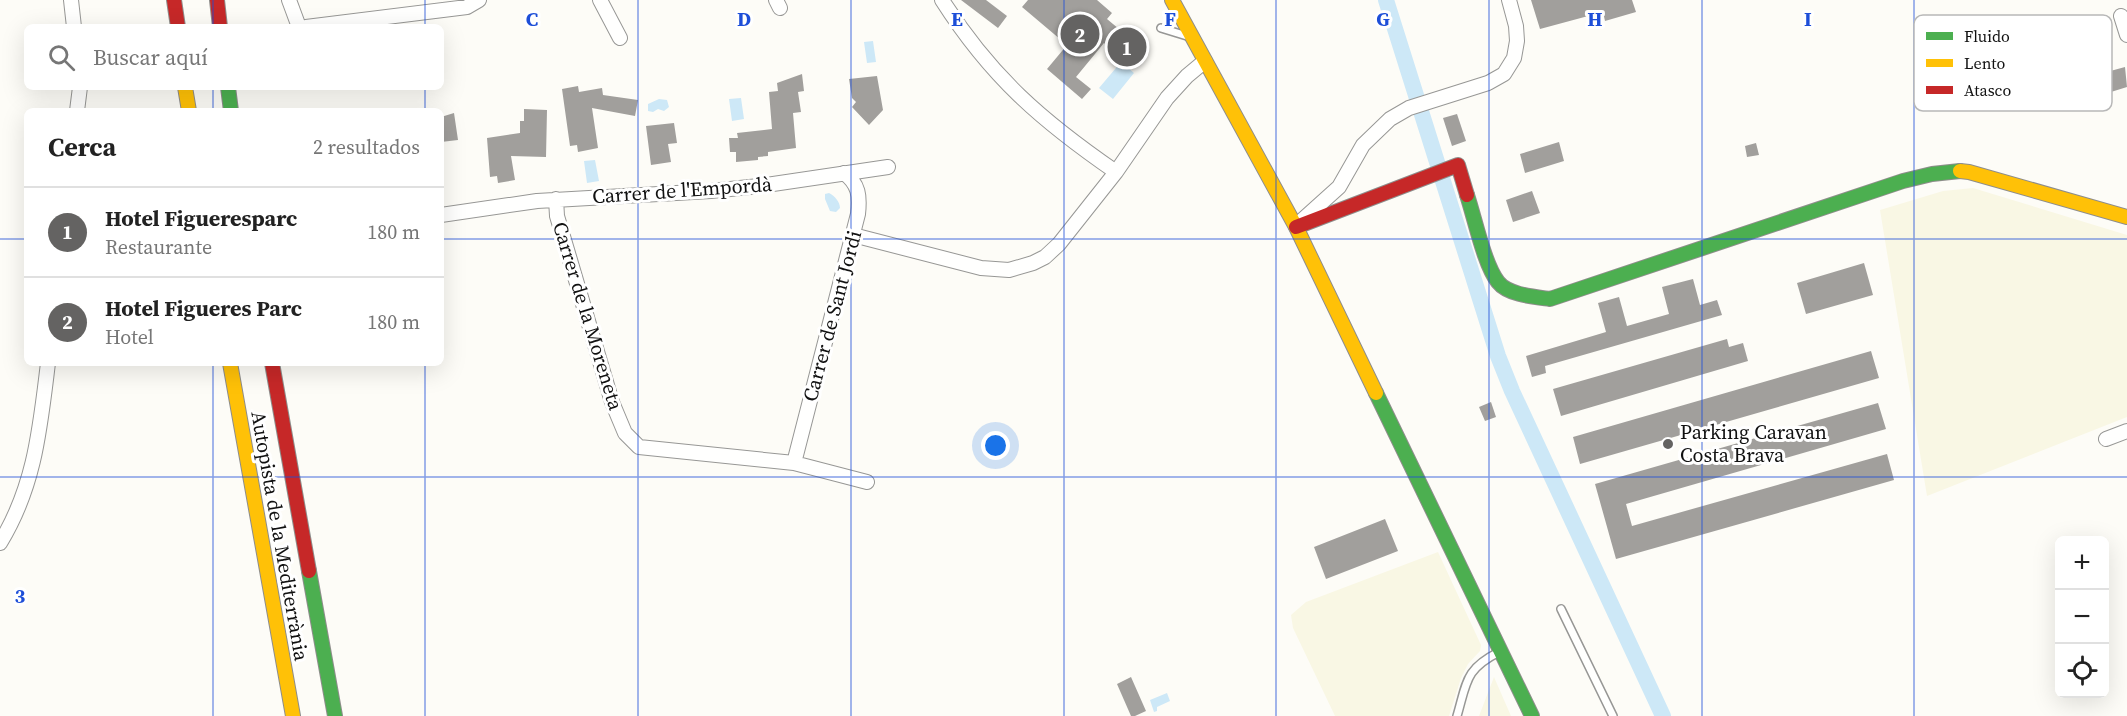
<!DOCTYPE html>
<html lang="es">
<meta charset="utf-8">
<style>
body{margin:0;font-family:"Source Serif 4",serif;background:#f6f6f6;color:#222}
.controls{position:absolute;right:18px;bottom:18px;display:grid;overflow:hidden;border-radius:9px;box-shadow:0 6px 24px #0002}
.controls button{width:54px;height:54px;display:grid;place-items:center;padding:0;border:0;border-bottom:2px solid #e0e0e0;background:#fff;color:#222;font:30px sans-serif}
.you{position:absolute;left:996px;top:446px;width:21px;height:21px;margin:-15px;border:4px solid #fff;border-radius:50%;background:#1a73e8;box-shadow:0 0 0 9px #1a73e833}
.badge{display:grid;place-items:center;width:39px;height:39px;border-radius:50%;background:#646362;color:#fff;font-size:20px;font-weight:700}
.pin{position:absolute;translate:-50% -50%;border:3px solid #fff;box-shadow:0 2px 6px #0006}
.list{margin:0;padding:0;list-style:none}
h2{display:flex;justify-content:space-between;align-items:center;height:78px;margin:0;padding:0 24px;font-size:26px}
h2 small{font-size:20px;font-weight:400;color:#767676}
.list li{display:grid;grid-template-columns:39px 1fr auto;gap:18px;align-items:center;box-sizing:border-box;height:90px;padding:0 24px;border-top:2px solid #e0e0e0}
.list b{display:block;font-size:22px;white-space:nowrap}
.list p{margin:0;font-size:20px;white-space:nowrap;color:#767676}
.list em{font-size:20px;font-style:normal;color:#767676}
.icon{flex:none;width:33px;height:33px;fill:none;stroke:currentColor;stroke-width:2;stroke-linecap:round;stroke-linejoin:round}
.map{position:relative;flex:none;width:2127px;height:716px;overflow:hidden}
.search{position:absolute;background:#fff;box-shadow:0 6px 24px #0002;left:24px;top:24px;width:420px;height:66px;display:flex;align-items:center;gap:15px;box-sizing:border-box;padding:0 21px;border-radius:9px;color:#767676;font-size:22px}
.panel{position:absolute;background:#fff;box-shadow:0 6px 24px #0002;left:24px;top:108px;width:420px;height:258px;border-radius:9px}
.map>svg:first-child{display:block}
.farmland{fill:#f9f7e4}
.water{fill:#cde8f7}
.lines{fill:none;stroke-linecap:round;stroke-linejoin:round}
.canal{stroke:#cde8f7;stroke-width:16}
.building{fill:#a19f9c}
.lane-casing{stroke:#979795;stroke-width:10}
.street-casing{stroke:#979795;stroke-width:16}
.fast-casing{stroke:#8e8d8b;stroke-width:16}
.slow-casing{stroke:#8e8d8b;stroke-width:16}
.jam-casing{stroke:#8e8d8b;stroke-width:16}
.lane{stroke:#fffffe;stroke-width:7}
.street{stroke:#fffffe;stroke-width:14}
.fast{stroke:#4caf50;stroke-width:14}
.slow{stroke:#ffc107;stroke-width:14}
.jam{stroke:#c62828;stroke-width:14}
.grid{fill:none;stroke:#1d4ed8;stroke-width:1.5;stroke-opacity:0.55}
.poi-dot{fill:#646362;stroke:#fff;stroke-width:2}
.labels{text-anchor:middle;stroke-width:6;stroke-linejoin:round;paint-order:stroke}
.street-label{font-size:20px;fill:#111;stroke:#fff}
.poi-label{font-size:20px;fill:#111;stroke:#fff;text-anchor:start}
.key{fill:#fff;stroke:#b8b8b8;stroke-width:1.5}
.key-label{font-size:16px;fill:#111}
.grid-label{font-size:20px;text-anchor:middle;font-weight:bold;fill:#1d4ed8;stroke:#fff;stroke-width:6;stroke-linejoin:round;paint-order:stroke}
</style>
<div class="map">
<svg width="2127" height="716" viewBox="0 0 2127 716">
<rect width="100%" height="100%" fill="#fdfcf7"/>
<path class="farmland" d="M1973,188L2127,235V417L1927,496L1880,210L1943,191Z
M1438,552L1481,645L1480,651L1468,664L1461,678L1449,716H1335L1293,628L1291,615L1306,602Z
M1494,677L1511,716H1479Z"/>
<path class="water" d="M873,41L876,62L867,63L864,42Z
M1121,62L1134,73L1113,99L1099,88Z
M741,98L744,119L732,121L729,99Z
M659,99L667,100L669,107L664,111L658,109L653,112L648,111V104Z
M595,160L599,181L587,183L584,161Z
M829,193C835,196 840,202 840,208L836,212L830,211L825,199V194Z
M1167,693L1170,701L1157,707V711L1154,712L1150,700Z"/>
<g class="lines">
<path class="canal" d="M1386,0L1498,356L1512,391L1663,716"/>
</g>
<path class="building" d="M961,0H986L1007,16L998,28Z
M1028,0H1097L1112,13L1107,19L1137,44L1124,60L1104,43L1076,77L1091,89L1082,99L1047,69L1067,45L1022,7Z
M1531,0H1632L1636,12L1605,21L1603,12L1540,29Z
M2125,67L2127,87L2098,96L2094,81L2105,78L2103,73Z
M802,74L804,91L798,92L801,112L793,113L796,148L768,152V156L758,157V160L736,162V152H730L729,138H738L737,133L772,129L769,92L778,91L777,83Z
M877,76L883,110L869,125L852,107L856,102L852,98L849,79Z
M578,86L579,92L602,88L603,95L638,100L635,116L592,108L598,148L578,152L577,145L570,146L562,89Z
M524,109L547,110L546,157L511,156L515,180L498,183L497,176L490,177L487,138L520,133V121H524Z
M454,113L458,140L441,142V117Z
M1457,114L1466,141L1452,146L1443,118Z
M674,123L677,143L668,144L671,162L651,165L646,126Z
M1559,142L1564,161L1525,173L1520,154Z
M1756,143L1759,155L1747,157L1745,146Z
M1532,191L1540,213L1513,222L1506,200Z
M1864,263L1873,295L1806,314L1797,283Z
M1693,279L1700,305L1717,300L1722,315L1545,366L1546,373L1532,377L1526,356L1606,332L1598,303L1619,297L1627,326L1669,314L1662,287Z
M1727,339L1729,347L1743,343L1748,361L1561,416L1553,389Z
M1871,351L1879,378L1580,464L1573,437Z
M1491,402L1496,417L1485,421L1479,407Z
M1878,403L1886,429L1626,504L1632,526L1887,454L1894,480L1616,559L1595,484Z
M1385,519L1398,551L1326,579L1314,547Z
M1131,677L1146,711L1135,716H1131L1117,684Z"/>
<g class="lines">
<defs>
<path id="lane" d="M1161,28L1187,36
M1561,609L1613,716
M1457,716C1467,682 1465,669 1499,652"/>
<path id="street" d="M71,0L74,27
M289,0L299,27
M600,0L620,38
M776,0L780,8
M942,0C991,77 1042,121 1116,172
M2121,16L2127,35
M306,27L467,7L479,0
M77,111L80,87
M556,199L557,216L612,402L625,433L639,447L794,463L867,482
M441,215L537,201L711,191L759,186L888,167
M1299,223L1339,187L1363,145L1390,119L1409,108L1488,83L1504,74L1514,58L1517,41L1516,26L1509,0
M853,235L981,268L1009,270L1033,263L1045,257L1059,244L1116,172L1167,98L1187,76L1205,61
M2106,439L2127,431
M794,463L858,214C860,196 859,184 844,173
M0,543C35,486 40,428 48,363"/>
<path id="fast" d="M228,87L231,111
M1467,195C1475,219 1484,264 1498,282C1508,295 1535,297 1550,299L1903,181L1932,174L1960,171
M1376,393L1532,716
M309,571L335,716"/>
<path id="slow" d="M1172,0L1296,227L1376,393
M185,87L189,111
M1960,171L1969,172L2127,217
M230,363L293,716"/>
<path id="jam" d="M174,0L178,27
M217,0L220,27
M1296,227L1458,165L1467,195
M272,363L309,571"/>
</defs>
<use href="#lane" class="lane-casing"/>
<use href="#street" class="street-casing"/>
<use href="#fast" class="fast-casing"/>
<use href="#slow" class="slow-casing"/>
<use href="#jam" class="jam-casing"/>
<use href="#lane" class="lane"/>
<use href="#street" class="street"/>
<use href="#fast" class="fast"/>
<use href="#slow" class="slow"/>
<use href="#jam" class="jam"/>
</g>
<path class="grid" d="M213,0V27M425,0V27M638,0V716M851,0V716M1064,0V716M1276,0V716M1489,0V716M1702,0V716M1914,0V716M213,87V111M425,87V111M0,239H27M441,239H2127M213,363V716M425,363V716M0,477H2127"/>
<circle class="poi-dot" cx="1668" cy="444" r="6"/>
<g class="labels">
<g class="street-label">
<text transform="translate(682 190) rotate(-4)" y="7">Carrer de l'Empordà</text>
<text transform="translate(588 316) rotate(73)" y="7">Carrer de la Moreneta</text>
<text transform="translate(832 316) rotate(-75)" y="7">Carrer de Sant Jordi</text>
<text transform="translate(280 536) rotate(80)" y="7">Autopista de la Mediterrània</text>
</g>
<g class="poi-label">
<text x="1680" y="439">Parking Caravan<tspan x="1680" dy="23">Costa Brava</tspan></text>
</g>
</g>
<rect x="1914" y="15" width="198" height="96" rx="9" class="key"/>
<rect x="1926" y="32" width="27" height="8" fill="#4caf50"/>
<rect x="1926" y="59" width="27" height="8" fill="#ffc107"/>
<rect x="1926" y="86" width="27" height="8" fill="#c62828"/>
<g class="key-label">
<text x="1964" y="42">Fluido</text>
<text x="1964" y="69">Lento</text>
<text x="1964" y="96">Atasco</text>
</g>
<g class="grid-label">
<text x="532" y="26">C</text>
<text x="744" y="26">D</text>
<text x="957" y="26">E</text>
<text x="1170" y="26">F</text>
<text x="1383" y="26">G</text>
<text x="1595" y="26">H</text>
<text x="1808" y="26">I</text>
<text x="20" y="603">3</text>
</g>
</svg>
<div class="controls">
<button>+</button>
<button>−</button>
<button><svg class="icon" aria-label="locate" viewBox="0 0 24 24"><circle cx="12" cy="12" r="6"/><path d="M12 2v4M12 18v4M2 12h4M18 12h4"/></svg></button>
</div>
<div class="you"></div>
<div class="pin badge" style="left:1127px;top:47px">1</div>
<div class="pin badge" style="left:1080px;top:34px">2</div>
<div class="search"><svg class="icon" aria-label="search" viewBox="0 0 24 24"><circle cx="10" cy="10" r="6"/><path d="M15 15l6 6"/></svg>Buscar aquí</div>
<section class="panel">
<h2>Cerca<small>2 resultados</small></h2>
<ul class="list">
<li><span class="badge">1</span><div><b>Hotel Figueresparc</b><p>Restaurante</p></div><em>180 m</em></li>
<li><span class="badge">2</span><div><b>Hotel Figueres Parc</b><p>Hotel</p></div><em>180 m</em></li>
</ul>
</section>
</div>
